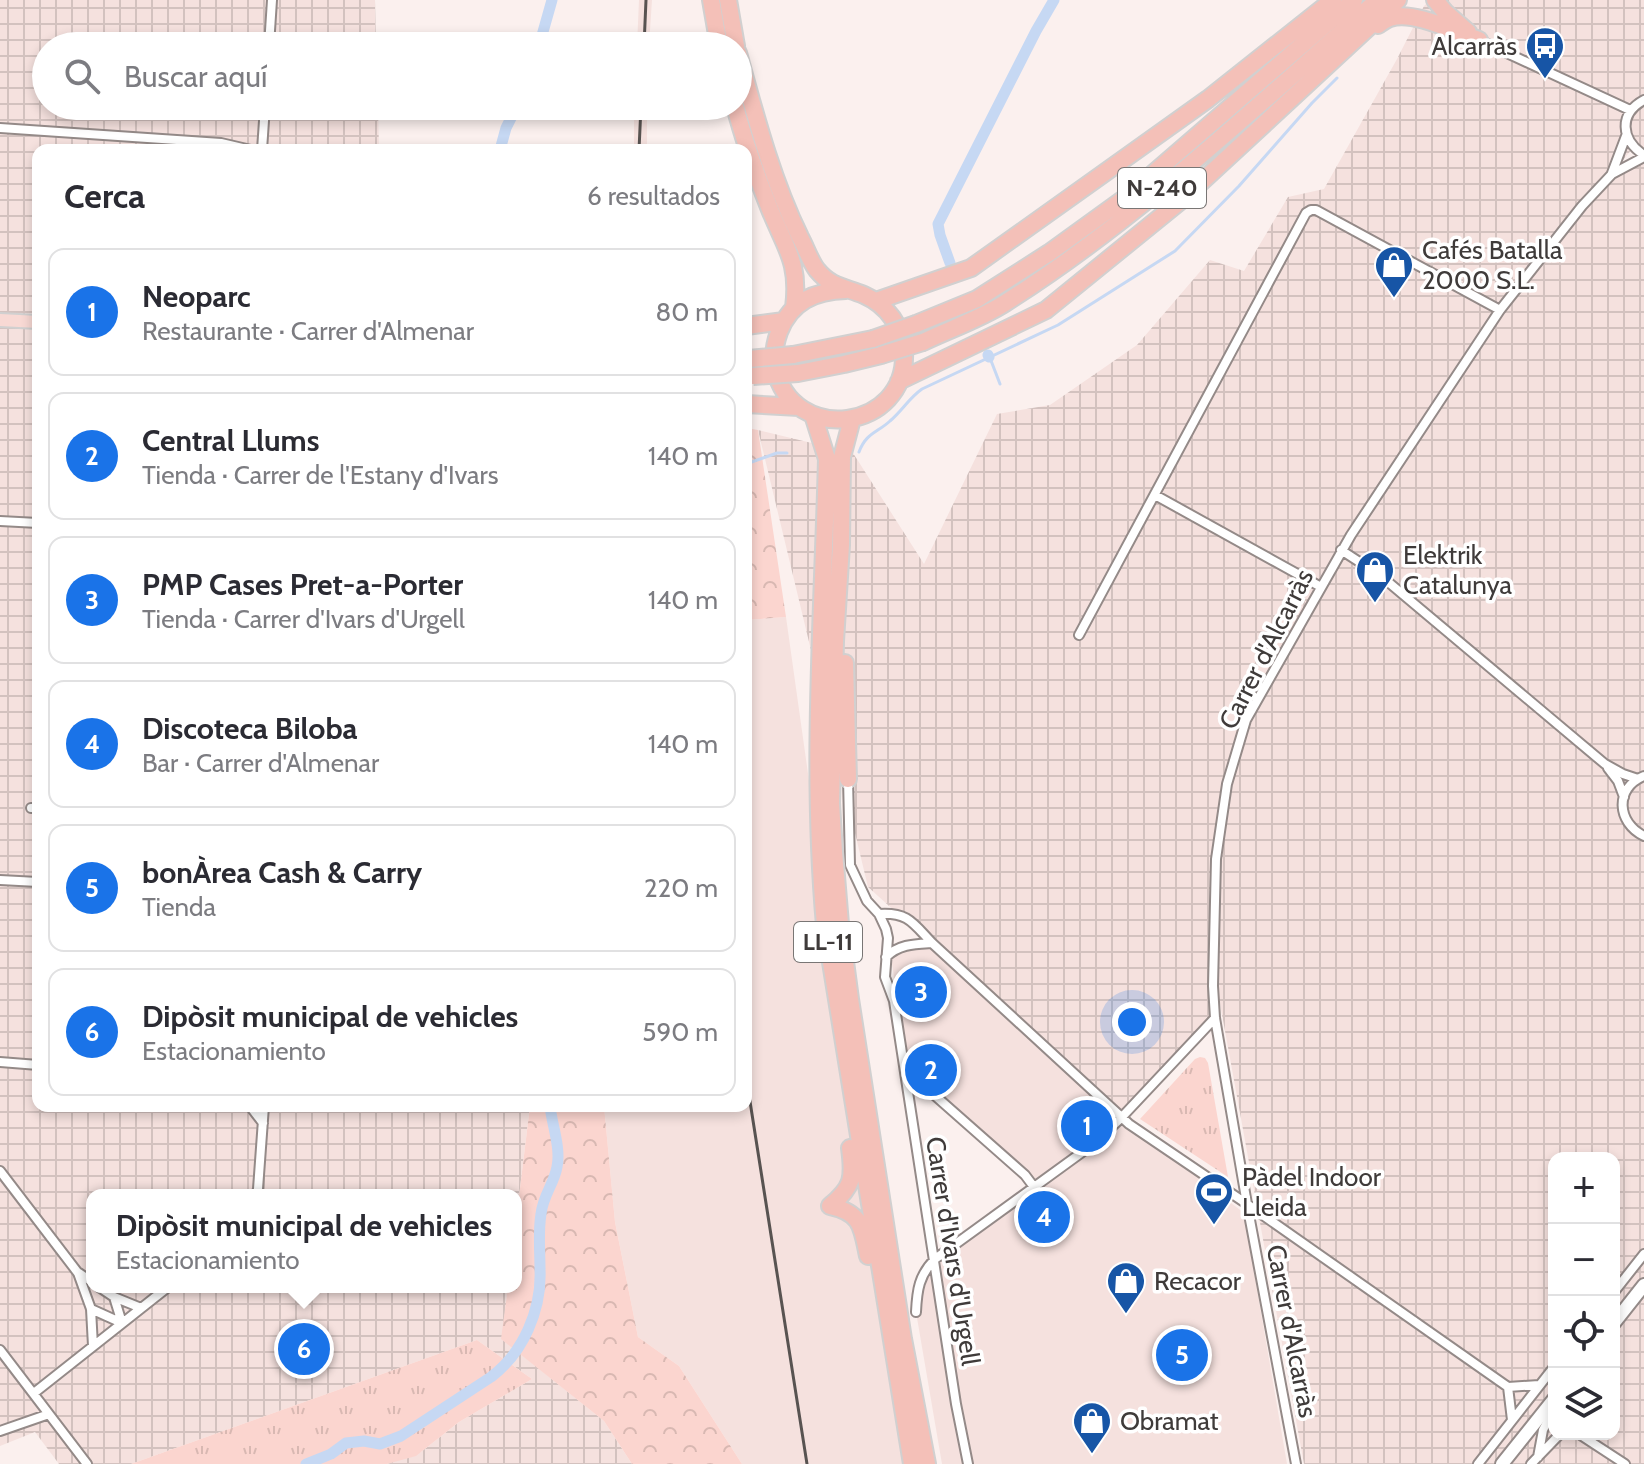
<!DOCTYPE html>
<html lang="es">
<meta charset="utf-8">
<style>
body{margin:0;font-family:Cabin,sans-serif;background:#f7f7f7;color:#2b2b33}
.controls{position:absolute;right:24px;bottom:24px;display:grid;overflow:hidden;border-radius:16px;box-shadow:0 4px 12px #0003}
.controls button{width:72px;height:72px;display:grid;place-items:center;padding:0;border:0;border-bottom:2px solid #e1e1e2;background:#fff;color:#2b2b33;font:40px sans-serif}
.you{position:absolute;left:1132px;top:1022px;width:28px;height:28px;margin:-20px;border:6px solid #fff;border-radius:50%;background:#1a73e8;box-shadow:0 0 0 12px #1a73e833}
.badge{display:grid;place-items:center;width:52px;height:52px;border-radius:50%;background:#1a73e8;color:#fff;font-size:26px;font-weight:700}
.pin{position:absolute;translate:-50% -50%;border:4px solid #fff;box-shadow:0 2px 8px #0006}
.popup{position:absolute;left:86px;top:1189px;width:436px;height:104px;box-sizing:border-box;display:grid;place-content:center;border-radius:16px;background:#fff;filter:drop-shadow(0 2px 6px #0005);font-size:26px;white-space:nowrap;color:#7c7c81}
.popup b{font-size:30px;color:#2b2b33}
.popup::after{content:'';position:absolute;left:50%;top:100%;margin-left:-16px;border:16px solid transparent;border-top-color:#fff}
.list{margin:0;padding:0;list-style:none}
h2{display:flex;justify-content:space-between;align-items:center;height:104px;margin:0;padding:0 32px;font-size:34px}
h2 small{font-size:26px;font-weight:400;color:#7c7c81}
.list li{display:grid;grid-template-columns:52px 1fr auto;gap:24px;align-items:center;box-sizing:border-box;height:128px;margin:0 16px 16px;padding:0 16px;border:2px solid #e1e1e2;border-radius:16px}
.list b{display:block;font-size:30px;white-space:nowrap}
.list p{margin:0;font-size:26px;white-space:nowrap;color:#7c7c81}
.list em{font-size:26px;font-style:normal;color:#7c7c81}
.icon{flex:none;width:44px;height:44px;fill:none;stroke:currentColor;stroke-width:2;stroke-linecap:round;stroke-linejoin:round}
.map{position:relative;flex:none;width:1644px;height:1464px;overflow:hidden}
.search{position:absolute;background:#fff;box-shadow:0 4px 12px #0003;left:32px;top:32px;width:720px;height:88px;display:flex;align-items:center;gap:20px;box-sizing:border-box;padding:0 28px;border-radius:44px;color:#7c7c81;font-size:30px}
.panel{position:absolute;background:#fff;box-shadow:0 4px 12px #0003;left:32px;top:144px;width:720px;height:968px;border-radius:16px}
.map>svg:first-child{display:block}
.built{fill:#f5e1de}
.industrial{fill:url(#industrial-grid);fill-rule:evenodd}
.grass{fill:url(#grass-tufts)}
.forest{fill:url(#forest-crowns)}
.lines{fill:none;stroke-linecap:round;stroke-linejoin:round}
.stream{stroke:#c6d8f3;stroke-width:3}
.canal{stroke:#c6d8f3;stroke-width:11}
.street-casing{stroke:#948a88;stroke-width:12}
.secondary-casing{stroke:#948a88;stroke-width:16}
.primary-casing{stroke:#d1d0d0;stroke-width:16}
.highway-casing{stroke:#d1d0d0;stroke-width:20}
.street{stroke:#fff;stroke-width:8}
.secondary{stroke:#fff;stroke-width:12}
.primary{stroke:#f8d9d4;stroke-width:12}
.highway{stroke:#f4c0b8;stroke-width:16}
.rail{stroke:#585351;stroke-width:3}
.highway-bridge-casing{stroke:#d1d0d0;stroke-width:20;stroke-linecap:butt}
.highway-bridge{stroke:#f4c0b8;stroke-width:16}
.labels{text-anchor:middle;stroke-width:7;stroke-linejoin:round;paint-order:stroke}
.shield{fill:#fff;stroke:#797675;stroke-width:2}
.shield-label{font-size:24px;font-weight:bold;fill:#3f3b3a}
.poi-label{font-size:26px;fill:#3f3b3a;stroke:#fff;text-anchor:start}
.street-label{font-size:26px;fill:#3f3b3a;stroke:#fff}
</style>
<div class="map">
<svg width="1644" height="1464" viewBox="0 0 1644 1464">
<defs>
<pattern id="industrial-grid" width="8" height="8" patternUnits="userSpaceOnUse" patternTransform="scale(2)"><rect width="8" height="8" fill="#f5e1de"/><path d="M0 4h8M4 0v8" fill="none" stroke="#d3c2bf"/></pattern>
<pattern id="grass-tufts" width="24" height="20" patternUnits="userSpaceOnUse" patternTransform="scale(2)"><rect width="24" height="20" fill="#fbd5cf"/><path d="M3 7l-1-3M5 7V3M7 7l1-3M15 17l-1-3M17 17v-4M19 17l1-3" fill="none" stroke="#d8b8b2"/></pattern>
<pattern id="forest-crowns" width="20" height="18" patternUnits="userSpaceOnUse" patternTransform="scale(2)"><rect width="20" height="18" fill="#fbd5cf"/><path d="M2 6a3 3 0 1 1 6 0M12 15a3 3 0 1 1 6 0" fill="none" stroke="#d8b8b2"/></pattern>
</defs>
<rect width="100%" height="100%" fill="#fbf0ee"/>
<path class="built" d="M639,0H652L649,46H637Z
M634,106H647V150H634Z
M786,617L905,1464H742L679,1366L638,1337L615,1222L604,1106H746V620Z
M932,943L1121,1118L1244,1213L1287,1464H942L916,1312L927,1267L1032,1185L910,1076L890,952Z"/>
<path class="industrial" d="M0,0H375L376,46H46V106H378L379,150H38V1106H530L516,1221V1195H92V1287H508L502,1339L604,1421L632,1464H387L421,1452L459,1422L532,1379L477,1340L131,1464H59L35,1432L0,1446Z
M1430,0H1644V148H1633L1604,183L1644,159V1464H1304L1215,976V1018L1121,1118L1101,1097L868,887L758,430L853,453L924,564L997,414L1050,405L1137,345L1210,260L1244,271L1288,197L1324,189L1397,59L1424,6ZM1554,1158H1614V1434H1554Z"/>
<path class="grass" d="M1200,1057L1205,1058L1208,1063L1228,1177L1140,1119L1195,1059Z
M477,1340L532,1379L459,1422L416,1456L387,1464H131Z"/>
<path class="forest" d="M746,428L758,430L786,617L746,620Z
M530,1106H604L615,1222L638,1337L679,1366L742,1464H632L604,1421L501,1339L508,1287H516V1221Z"/>
<g class="lines">
<path class="stream" d="M990,358L1000,384
M859,452C866,433 877,433 890,421C902,411 909,398 922,389L1058,325L1175,251L1239,186L1312,103L1337,78
M746,464L777,453H787"/>
<path class="canal" d="M539,46L552,0
M500,150L506,128L517,106
M950,263L940,235L938,224L1036,31L1054,0
M988,355L989,357
M306,1464L331,1454L346,1443L364,1441L380,1444L401,1436L491,1377C523,1353 542,1310 540,1269C540,1251 538,1232 541,1214C543,1195 554,1184 557,1167C561,1148 552,1125 550,1106"/>
<defs>
<path id="street" d="M1479,40L1630,110
M269,46L272,0
M1644,100C1618,114 1621,140 1644,155
M0,128L221,143L251,150
M262,150L265,106
M1612,173L1626,136
M1155,495L1321,587
M0,521L38,523
M1341,550L1381,576L1605,764L1623,774L1638,779
M1079,635L1306,213L1311,210H1316L1500,310
M1608,768L1618,781L1624,797
M1644,776C1614,788 1617,823 1644,836
M848,779L850,865L867,901L879,914L886,929L888,938L885,977L894,1001L956,1404L968,1464
M31,808H38
M0,880L38,882
M879,914C908,912 913,923 932,943L1129,1124L1247,1204L1508,1387L1539,1385
M886,957C899,944 915,944 932,943
M0,1062L38,1065
M906,1070L1025,1175L1034,1187
M250,1106L263,1123
M0,1171L78,1273L91,1309L93,1346
M256,1195L258,1189L264,1106
M79,1273L92,1282
M99,1287L114,1297L141,1308
M1614,1292L1644,1254
M114,1297L122,1323
M91,1309L122,1323
M916,1312C917,1290 919,1275 935,1259L1092,1145L1121,1118L1215,1018
M0,1350L87,1464
M1508,1387L1512,1420
M34,1393L168,1287
M0,1431L49,1414
M1579,1434L1625,1464
M1538,1457L1543,1430L1554,1409
M1296,1464L1247,1204L1215,1018L1213,986L1216,859L1227,784L1246,720L1351,535L1500,310L1582,206L1612,174L1644,157
M1478,1464L1554,1367
M1531,1464L1560,1434"/>
<path id="secondary" d="M1614,1323L1644,1285
M1502,1464L1554,1399"/>
<path id="primary" d="M0,320L38,322"/>
<path id="highway" d="M711,0L719,46
M728,0L736,46
M1435,0L1445,12L1468,32
M1378,25C1381,23 1386,19 1390,18C1414,10 1455,32 1479,40
M738,53C755,115 772,180 800,237C806,248 810,261 817,270C832,288 845,287 864,295C887,305 903,327 904,352C908,431 792,446 775,368C773,356 775,343 779,332C791,301 815,291 846,290
M735,106C744,141 756,174 769,207C785,248 800,261 794,308
M876,301L971,268L1208,99L1333,0
M916,324L977,299L1049,253L1125,198L1354,0
M746,326L784,321
M923,342C950,329 980,319 1005,303C1141,217 1257,105 1378,0
M793,355L873,339
M798,373L844,364L881,355
M899,381L1046,310L1184,198L1398,0
M746,404L799,407
M813,415L827,459C823,614 811,770 825,925L912,1464
M852,419L842,457L841,545L835,641L833,726L831,803L834,852L840,924L850,999L903,1339L927,1464
M845,663L848,779
M830,1206C853,1187 854,1178 850,1148
M830,1206C862,1213 862,1227 868,1256"/>
</defs>
<use href="#street" class="street-casing"/>
<use href="#secondary" class="secondary-casing"/>
<use href="#primary" class="primary-casing"/>
<use href="#highway" class="highway-casing"/>
<use href="#street" class="street"/>
<use href="#secondary" class="secondary"/>
<use href="#primary" class="primary"/>
<use href="#highway" class="highway"/>
<path class="rail" d="M644,46L646,0
M639,150L641,106
M746,1076L807,1464"/>
<defs>
<path id="highway-bridge" d="M873,339L916,324
M881,355L923,342
M749,359L793,355
M753,376L798,373"/>
</defs>
<use href="#highway-bridge" class="highway-bridge-casing"/>
<use href="#highway-bridge" class="highway-bridge"/>
</g>
<defs>
<symbol id="bus-pin" viewBox="-11 -11 22 30"><path d="M0 17L-7.5 6A9.5 9.5 0 1 1 7.5 6Z" fill="#1755a6" stroke="#fff"/><path d="M-5-6H5V4H4V6H2V4H-2V6H-4V4H-5ZM-3.5-4V0h7V-4ZM-3.5 1.2v1.5H-2V1.2ZM2 1.2v1.5H3.5V1.2Z" fill="#fff"/></symbol>
<symbol id="shop-pin" viewBox="-11 -11 22 30"><path d="M0 17L-7.5 6A9.5 9.5 0 1 1 7.5 6Z" fill="#1755a6" stroke="#fff"/><path d="M-5-2.5h2.3a2.7 3.5 0 0 1 5.4 0H5L5.5 6h-11ZM-1.5-2.5h3a1.5 2.3 0 0 0-3 0Z" fill="#fff"/></symbol>
<symbol id="stadium-pin" viewBox="-11 -11 22 30"><path d="M0 17L-7.5 6A9.5 9.5 0 1 1 7.5 6Z" fill="#1755a6" stroke="#fff"/><path d="M0-5a6.5 5 0 1 0 0 10a6.5 5 0 1 0 0-10ZM-3.5-1.8h7v3.6h-7Z" fill="#fff"/></symbol>
</defs>
<g fill-rule="evenodd">
<use href="#bus-pin" x="1523" y="24" width="44" height="60"/>
<use href="#shop-pin" x="1372" y="243" width="44" height="60"/>
<use href="#shop-pin" x="1353" y="548" width="44" height="60"/>
<use href="#stadium-pin" x="1192" y="1170" width="44" height="60"/>
<use href="#shop-pin" x="1104" y="1259" width="44" height="60"/>
<use href="#shop-pin" x="1070" y="1399" width="44" height="60"/>
</g>
<g class="labels">
<g class="shield">
<rect x="1118" y="168" width="88" height="40" rx="6"/>
<rect x="794" y="922" width="68" height="40" rx="6"/>
</g>
<g class="shield-label">
<text x="1162" y="196">N-240</text>
<text x="828" y="950">LL-11</text>
</g>
<g class="poi-label">
<text x="1517" y="55" text-anchor="end">Alcarràs</text>
<text x="1422" y="259">Cafés Batalla<tspan x="1422" dy="30">2000 S.L.</tspan></text>
<text x="1403" y="564">Elektrik<tspan x="1403" dy="30">Catalunya</tspan></text>
<text x="1242" y="1186">Pàdel Indoor<tspan x="1242" dy="30">Lleida</tspan></text>
<text x="1154" y="1290">Recacor</text>
<text x="1120" y="1430">Obramat</text>
</g>
<g class="street-label">
<text transform="translate(1266 649) rotate(-63)" y="9">Carrer d'Alcarràs</text>
<text transform="translate(953 1251) rotate(81)" y="9">Carrer d'Ivars d'Urgell</text>
<text transform="translate(1292 1331) rotate(79)" y="9">Carrer d'Alcarràs</text>
</g>
</g>
</svg>
<div class="controls">
<button>+</button>
<button>−</button>
<button><svg class="icon" aria-label="locate" viewBox="0 0 24 24"><circle cx="12" cy="12" r="6"/><path d="M12 2v4M12 18v4M2 12h4M18 12h4"/></svg></button>
<button><svg class="icon" aria-label="layers" viewBox="0 0 24 24"><path d="M12 4l9 5-9 5-9-5zM3 14l9 5 9-5"/></svg></button>
</div>
<div class="you"></div>
<div class="pin badge" style="left:1087px;top:1126px">1</div>
<div class="pin badge" style="left:931px;top:1070px">2</div>
<div class="pin badge" style="left:921px;top:992px">3</div>
<div class="pin badge" style="left:1044px;top:1217px">4</div>
<div class="pin badge" style="left:1182px;top:1355px">5</div>
<div class="pin badge" style="left:304px;top:1349px">6</div>
<div class="popup"><b>Dipòsit municipal de vehicles</b>Estacionamiento</div>
<div class="search"><svg class="icon" aria-label="search" viewBox="0 0 24 24"><circle cx="10" cy="10" r="6"/><path d="M15 15l6 6"/></svg>Buscar aquí</div>
<section class="panel">
<h2>Cerca<small>6 resultados</small></h2>
<ul class="list">
<li><span class="badge">1</span><div><b>Neoparc</b><p>Restaurante · Carrer d'Almenar</p></div><em>80 m</em></li>
<li><span class="badge">2</span><div><b>Central Llums</b><p>Tienda · Carrer de l'Estany d'Ivars</p></div><em>140 m</em></li>
<li><span class="badge">3</span><div><b>PMP Cases Pret-a-Porter</b><p>Tienda · Carrer d'Ivars d'Urgell</p></div><em>140 m</em></li>
<li><span class="badge">4</span><div><b>Discoteca Biloba</b><p>Bar · Carrer d'Almenar</p></div><em>140 m</em></li>
<li><span class="badge">5</span><div><b>bonÀrea Cash &amp; Carry</b><p>Tienda</p></div><em>220 m</em></li>
<li><span class="badge">6</span><div><b>Dipòsit municipal de vehicles</b><p>Estacionamiento</p></div><em>590 m</em></li>
</ul>
</section>
</div>
